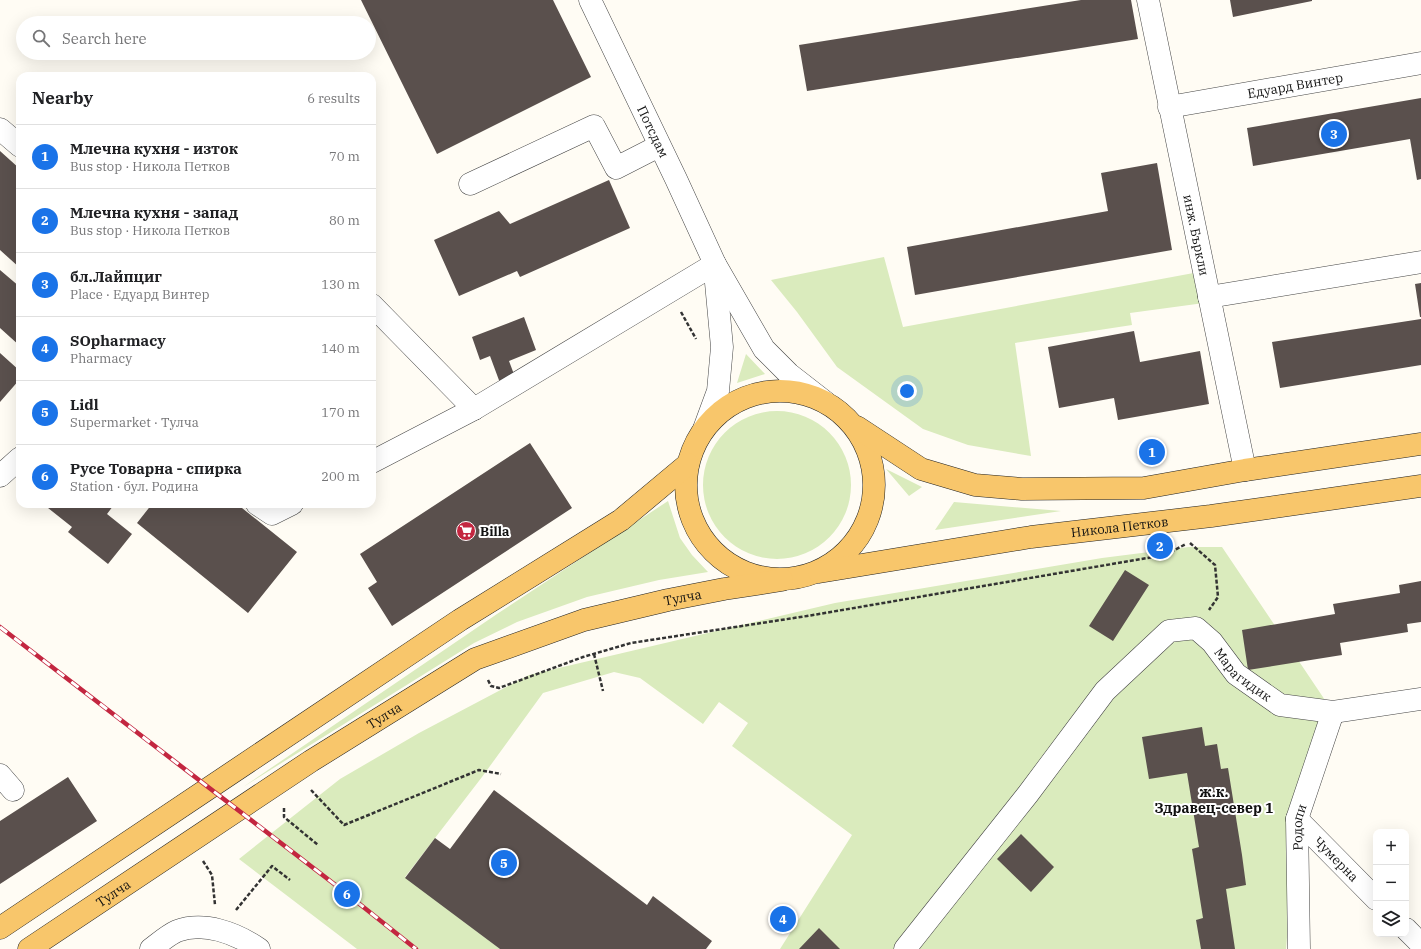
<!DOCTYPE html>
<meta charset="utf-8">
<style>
body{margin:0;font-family:"IBM Plex Serif",serif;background:#f6f6f6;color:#202124}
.controls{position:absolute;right:12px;bottom:12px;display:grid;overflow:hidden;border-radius:8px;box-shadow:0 4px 16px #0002}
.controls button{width:36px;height:36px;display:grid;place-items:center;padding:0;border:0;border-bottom:1px solid #e0e0e0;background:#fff;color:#202124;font:20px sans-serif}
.you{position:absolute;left:907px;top:391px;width:14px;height:14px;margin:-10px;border:3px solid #fff;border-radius:50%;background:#1a73e8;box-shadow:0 0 0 6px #1a73e833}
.badge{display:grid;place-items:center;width:26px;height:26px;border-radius:50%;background:#1a73e8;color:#fff;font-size:13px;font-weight:700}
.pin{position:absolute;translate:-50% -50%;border:2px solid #fff;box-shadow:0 1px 4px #0006}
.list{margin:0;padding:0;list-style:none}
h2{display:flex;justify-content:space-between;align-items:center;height:52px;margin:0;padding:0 16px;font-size:17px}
h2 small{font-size:13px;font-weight:400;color:#757577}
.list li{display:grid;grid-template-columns:26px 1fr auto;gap:12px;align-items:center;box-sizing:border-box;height:64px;padding:0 16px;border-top:1px solid #e0e0e0}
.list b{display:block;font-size:15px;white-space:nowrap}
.list p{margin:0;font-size:13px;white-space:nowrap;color:#757577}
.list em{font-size:13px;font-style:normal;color:#757577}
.icon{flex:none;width:22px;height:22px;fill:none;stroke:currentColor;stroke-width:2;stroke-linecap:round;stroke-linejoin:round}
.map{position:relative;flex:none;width:1421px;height:949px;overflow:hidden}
.search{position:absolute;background:#fff;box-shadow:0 4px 16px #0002;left:16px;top:16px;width:360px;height:44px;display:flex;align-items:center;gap:10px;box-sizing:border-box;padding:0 14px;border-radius:22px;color:#757577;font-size:15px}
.panel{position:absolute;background:#fff;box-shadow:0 4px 16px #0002;left:16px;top:72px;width:360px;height:436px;border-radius:12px}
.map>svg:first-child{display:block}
.green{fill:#daebbd}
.building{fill:#5a504d}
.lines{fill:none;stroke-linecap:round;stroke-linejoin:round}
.minor-casing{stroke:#444;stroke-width:23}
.major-casing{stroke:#222;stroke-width:23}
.path{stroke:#333;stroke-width:2.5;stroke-dasharray:4 2;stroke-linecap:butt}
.minor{stroke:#fff;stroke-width:22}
.major{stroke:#f8c66b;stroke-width:22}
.rail-casing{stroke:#c32640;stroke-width:4.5}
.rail{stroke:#fff;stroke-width:3;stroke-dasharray:9;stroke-linecap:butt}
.labels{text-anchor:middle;stroke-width:4;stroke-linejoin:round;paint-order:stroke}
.street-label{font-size:13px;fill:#111;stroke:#fff}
.poi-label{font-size:13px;font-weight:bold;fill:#111;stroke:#fff;text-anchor:start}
.neighbourhood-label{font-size:14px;font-weight:bold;fill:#111;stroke:#fff}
</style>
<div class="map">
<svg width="1421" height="949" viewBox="0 0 1421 949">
<rect width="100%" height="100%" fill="#fffcf4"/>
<path class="green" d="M884,257L903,327L1199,272L1204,303L1130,313L1132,325L1015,343L1031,456L968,445L923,429L837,367L797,312L771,280Z
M746,354L765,374L737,383Z
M703 485a74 74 0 1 1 148 0a74 74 0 1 1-148 0Z
M886,469L922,487L909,496Z
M668,501L680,538L692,555L708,572L659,580L587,597L517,622L474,643L243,787L497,614Z
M954,502L1061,511L935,530Z
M1189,547H1222L1333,712L1297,819L1286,949H780L852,835L732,746L748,723L719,702L703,724L640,678L614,672L543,693L482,777L405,877L500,949H357L239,859L340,779L419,733L529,675L835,603L1102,558Z"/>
<path class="building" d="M361,0H553L591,77L437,154Z
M1081,0H1131L1138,39L807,91L799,45Z
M1230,0H1312V1L1233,17Z
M1421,98V179L1417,180L1410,139L1253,166L1247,128Z
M0,151L20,169V268L0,250Z
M1157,163L1172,250L915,295L907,247L1108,211L1101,173Z
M609,180L630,228L520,277L517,271L459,296L434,240L499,211L510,224Z
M0,270L20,287V346L0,328Z
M1421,283V317H1420L1415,284Z
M524,317L536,350L509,361L515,377L500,383L490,356L480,360L472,337Z
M1421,319V365L1280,388L1272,342Z
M1134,331L1140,362L1200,351L1209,404L1118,420L1114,398L1059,408L1048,347Z
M0,353L20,371V379L0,402Z
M530,443L572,508L392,626L368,588L377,582L360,554Z
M43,504H110L113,506L107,514L132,534L108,564L68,532L72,527Z
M152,504H237L297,552L248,613L137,523Z
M1125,570L1149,585L1113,641L1089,626Z
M1421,581V622L1407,624L1408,632L1340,643L1342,655L1248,670L1242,630L1335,614L1333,604L1400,593L1399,585Z
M1202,727L1205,746L1217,744L1221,769L1228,768L1242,855L1246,885L1226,889L1235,949H1201L1196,920L1203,918L1192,849L1199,847L1187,773L1149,779L1142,737Z
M68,777L97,821L0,884V821Z
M494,790L647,905L653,896L712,941L706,949H500L405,878L435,838L450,849Z
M1021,834L1054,867L1031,892L997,859Z
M819,928L840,949H799Z"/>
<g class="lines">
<defs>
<g id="minor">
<path id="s1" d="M590,0L676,179L715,264L764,349L789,374L825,402"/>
<path id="s2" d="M1148,0L1245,470"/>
<path id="s3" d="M1169,107L1421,63"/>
<path d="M0,129L20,146"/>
<path d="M470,184L594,126L616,168L659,146"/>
<path d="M1209,297L1421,262"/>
<path d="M372,305L474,409"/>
<path d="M704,429L718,391L722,347L715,272"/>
<path d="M372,462L474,409L715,264"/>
<path d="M0,476L20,458"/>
<path d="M257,504L272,514L292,504"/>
<path d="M0,775L13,790"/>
<path id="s4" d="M1297,819L1376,899"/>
<path d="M1406,929L1421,944"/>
<path d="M151,949C159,943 168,935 177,931C204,921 236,933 259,949"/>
<path id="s5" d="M905,949L1028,794L1105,691L1169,631L1196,628L1212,642L1236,674L1280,705L1333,712L1421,699"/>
<path id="s6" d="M1299,949L1297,819L1333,712"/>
</g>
<g id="major">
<circle cx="780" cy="485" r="94"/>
<path d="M857,427L921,469L975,485L1022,489L1144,488L1245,470L1421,444"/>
<path id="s7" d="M819,572L1031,537L1211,516L1421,486"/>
<path d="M0,928L460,620L621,520L688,464"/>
<path id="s8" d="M29,949L311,761L475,659L584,620L668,600L724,589L782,580"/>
</g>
</defs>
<use href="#minor" class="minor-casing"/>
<use href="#major" class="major-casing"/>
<path class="path" d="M681,312L696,339
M1190,543L1215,565L1218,597L1209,610
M594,654L603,691
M488,680L491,686L499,688L583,657L631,643L807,616L1165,555L1186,544
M311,790L344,825L479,770L501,774
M284,808V817L318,845
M203,861L212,875L215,905
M236,910L272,866L290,880"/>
<use href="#minor" class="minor"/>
<use href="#major" class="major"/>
<defs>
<path id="rail" d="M0,627L342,890L416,949"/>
</defs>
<use href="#rail" class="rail-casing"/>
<use href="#rail" class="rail"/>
</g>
<defs>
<symbol id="supermarket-disc" viewBox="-11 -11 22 22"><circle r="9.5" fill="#c32640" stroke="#fff"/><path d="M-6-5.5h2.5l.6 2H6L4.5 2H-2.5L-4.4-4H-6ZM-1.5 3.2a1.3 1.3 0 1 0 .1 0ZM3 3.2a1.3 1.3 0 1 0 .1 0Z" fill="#fff"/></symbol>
</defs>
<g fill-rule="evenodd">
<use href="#supermarket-disc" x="455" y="520" width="22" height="22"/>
</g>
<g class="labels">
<g class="street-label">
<text dy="5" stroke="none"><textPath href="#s3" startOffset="128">Едуард Винтер</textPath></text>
<text dy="5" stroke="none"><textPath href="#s1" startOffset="146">Потсдам</textPath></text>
<text dy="5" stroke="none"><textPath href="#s2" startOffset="240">инж. Бъркли</textPath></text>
<text dy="5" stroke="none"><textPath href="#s7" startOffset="304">Никола Петков</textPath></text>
<text dy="5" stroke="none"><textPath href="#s8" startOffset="749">Тулча</textPath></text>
<text dy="5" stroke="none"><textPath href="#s5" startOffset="508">Марагидик</textPath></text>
<text dy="5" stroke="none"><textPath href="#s8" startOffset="425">Тулча</textPath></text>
<text dy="5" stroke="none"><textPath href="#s6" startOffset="122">Родопи</textPath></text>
<text dy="5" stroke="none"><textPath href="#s4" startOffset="56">Чумерна</textPath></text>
<text dy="5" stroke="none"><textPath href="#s8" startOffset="101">Тулча</textPath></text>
</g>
<g class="poi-label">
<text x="480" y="536">Billa</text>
</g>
<g class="neighbourhood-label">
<text x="1214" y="797">ж.к.<tspan x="1214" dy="16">Здравец-север 1</tspan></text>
</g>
</g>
</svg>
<div class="controls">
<button>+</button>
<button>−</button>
<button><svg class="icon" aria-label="layers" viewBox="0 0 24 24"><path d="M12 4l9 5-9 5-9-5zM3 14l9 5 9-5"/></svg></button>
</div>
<div class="you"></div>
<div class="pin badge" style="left:1152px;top:452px">1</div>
<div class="pin badge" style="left:1160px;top:546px">2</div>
<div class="pin badge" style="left:1334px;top:134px">3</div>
<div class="pin badge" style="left:783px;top:919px">4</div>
<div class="pin badge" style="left:504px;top:863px">5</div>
<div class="pin badge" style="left:347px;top:894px">6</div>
<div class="search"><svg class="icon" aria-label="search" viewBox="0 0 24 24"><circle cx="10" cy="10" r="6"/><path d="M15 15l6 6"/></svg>Search here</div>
<section class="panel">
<h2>Nearby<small>6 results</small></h2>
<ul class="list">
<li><span class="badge">1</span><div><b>Млечна кухня - изток</b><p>Bus stop · Никола Петков</p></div><em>70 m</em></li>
<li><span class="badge">2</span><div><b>Млечна кухня - запад</b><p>Bus stop · Никола Петков</p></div><em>80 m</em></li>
<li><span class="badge">3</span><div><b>бл.Лайпциг</b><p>Place · Едуард Винтер</p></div><em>130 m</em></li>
<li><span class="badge">4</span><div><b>SOpharmacy</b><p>Pharmacy</p></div><em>140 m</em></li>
<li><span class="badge">5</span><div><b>Lidl</b><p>Supermarket · Тулча</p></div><em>170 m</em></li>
<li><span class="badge">6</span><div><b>Русе Товарна - спирка</b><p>Station · бул. Родина</p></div><em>200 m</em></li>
</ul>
</section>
</div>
